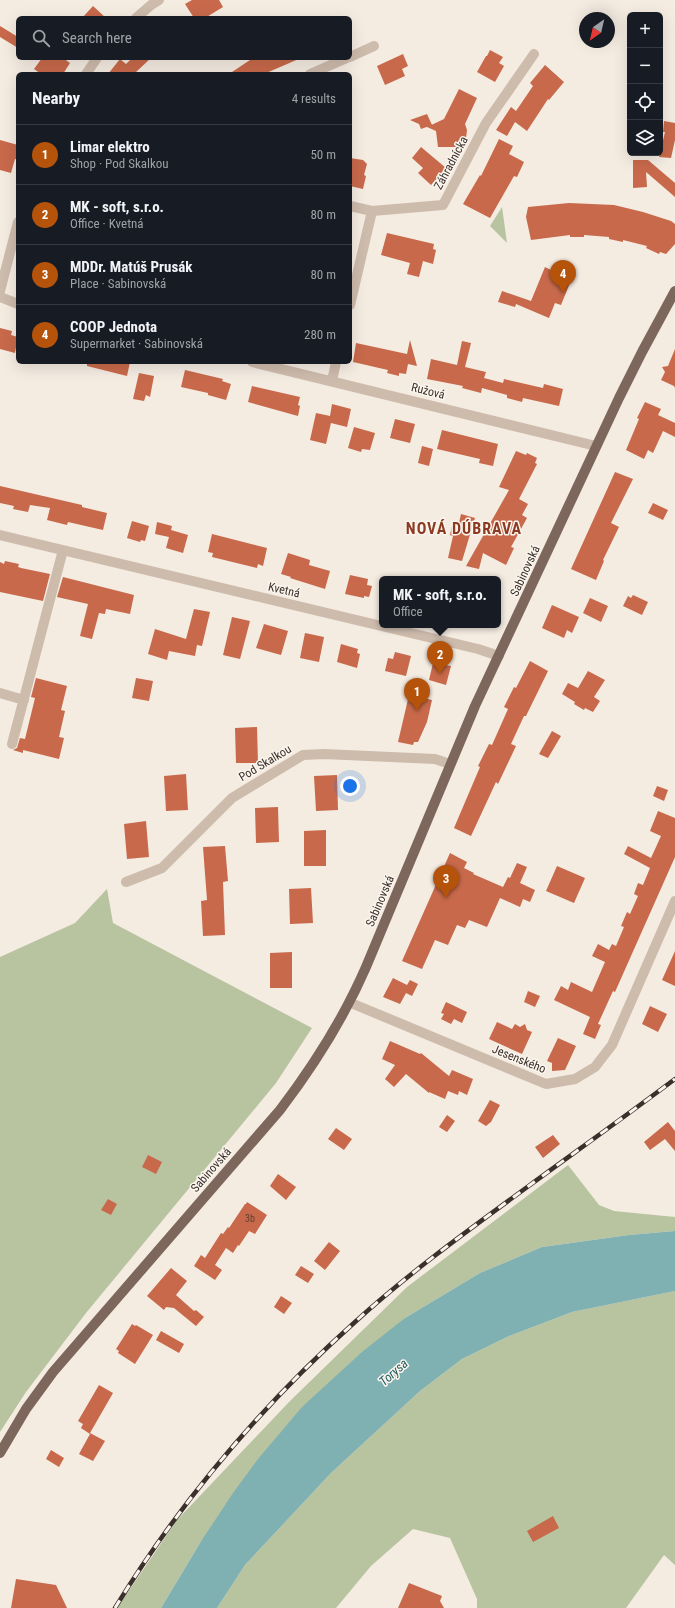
<!DOCTYPE html>
<meta charset="utf-8">
<style>
body{margin:0;font-family:"Roboto Condensed",sans-serif;background:#242831;color:#f1f3f6}
.controls{position:absolute;right:12px;top:12px;display:grid;overflow:hidden;border-radius:6px;box-shadow:0 4px 16px #0002}
.controls button{width:36px;height:36px;display:grid;place-items:center;padding:0;border:0;border-bottom:1px solid #363941;background:#171b24;color:#f1f3f6;font:20px sans-serif}
.compass{position:absolute;left:579px;top:12px;width:36px;height:36px;border-radius:50%;background:#171b24;box-shadow:0 4px 16px #0002;rotate:214deg}
.you{position:absolute;left:350px;top:786px;width:14px;height:14px;margin:-10px;border:3px solid #fff;border-radius:50%;background:#1a73e8;box-shadow:0 0 0 6px #1a73e833}
.badge{display:grid;place-items:center;width:26px;height:26px;border-radius:50%;background:#b45309;color:#fff;font-size:13px;font-weight:700}
.pin{position:absolute;translate:-50% -33px;filter:drop-shadow(0 1px 2px #0008)}
.pin::after{content:'';position:absolute;top:21px;width:14px;height:12px;background:inherit;clip-path:polygon(0 0,100% 0,50% 100%)}
.popup{position:absolute;left:379px;top:576px;width:122px;height:52px;box-sizing:border-box;display:grid;place-content:center;border-radius:6px;background:#171b24;filter:drop-shadow(0 1px 3px #0005);font-size:13px;white-space:nowrap;color:#9ea1a6}
.popup b{font-size:15px;color:#f1f3f6}
.popup::after{content:'';position:absolute;left:50%;top:100%;margin-left:-8px;border:8px solid transparent;border-top-color:#171b24}
.list{margin:0;padding:0;list-style:none}
h2{display:flex;justify-content:space-between;align-items:center;height:52px;margin:0;padding:0 16px;font-size:17px}
h2 small{font-size:13px;font-weight:400;color:#9ea1a6}
.list li{display:grid;grid-template-columns:26px 1fr auto;gap:12px;align-items:center;box-sizing:border-box;height:60px;padding:0 16px;border-top:1px solid #363941}
.list b{display:block;font-size:15px;white-space:nowrap}
.list p{margin:0;font-size:13px;white-space:nowrap;color:#9ea1a6}
.list em{font-size:13px;font-style:normal;color:#9ea1a6}
.icon{flex:none;width:22px;height:22px;fill:none;stroke:currentColor;stroke-width:2;stroke-linecap:round;stroke-linejoin:round}
.map{position:relative;flex:none;width:675px;height:1608px;overflow:hidden}
.search{position:absolute;background:#171b24;box-shadow:0 4px 16px #0002;left:16px;top:16px;width:336px;height:44px;display:flex;align-items:center;gap:10px;box-sizing:border-box;padding:0 14px;border-radius:6px;color:#9ea1a6;font-size:15px}
.panel{position:absolute;background:#171b24;box-shadow:0 4px 16px #0002;left:16px;top:72px;width:336px;height:292px;border-radius:6px}
.map>svg:first-child{display:block}
.green{fill:#b8c4a0}
.water{fill:#7fb0b2}
.building{fill:#c8694b}
.lines{fill:none;stroke-linecap:round;stroke-linejoin:round}
.minor{stroke:#cdbbac;stroke-width:10}
.major{stroke:#7d675c;stroke-width:10}
.rail-casing{stroke:#3b302b;stroke-width:4.5}
.rail{stroke:#fbf5ee;stroke-width:3;stroke-dasharray:9;stroke-linecap:butt}
.labels{text-anchor:middle;stroke-width:3;stroke-linejoin:round;paint-order:stroke}
.number-label{font-size:10px;fill:#5e3e33}
.street-label{font-size:12px;fill:#3b302b;stroke:#fbf5ee}
.water-label{font-size:13px;font-style:italic;fill:#1f5a5e;stroke:#fbf5ee}
.district-label{font-size:16px;font-weight:bold;letter-spacing:1px;fill:#8c3b22;stroke:#fbf5ee}
</style>
<div class="map">
<svg width="675" height="1608" viewBox="0 0 675 1608">
<rect width="100%" height="100%" fill="#f4ebe1"/>
<path class="green" d="M502,207L507,243L490,226Z
M107,889L113,923L312,1028L276,1083L86,1313L26,1392L0,1432V957L75,923Z
M568,1165L599,1205L614,1211L675,1217V1231L629,1235L542,1247L480,1273L405,1318L200,1543L161,1608H117L177,1520L289,1402L407,1287Z
M675,1291V1565L664,1555L626,1608H477V1599L450,1538L413,1529L371,1566L336,1608H217L245,1565L331,1473L420,1391L462,1359L507,1337L572,1312Z"/>
<path class="water" d="M675,1231V1291L572,1312L507,1337L462,1359L420,1391L331,1473L245,1565L217,1608H161L200,1543L233,1493L258,1459L302,1407L362,1352L405,1318L480,1273L542,1247L629,1235Z"/>
<path class="building" d="M192,0H219L223,7L205,18H194L185,4Z
M93,6L106,18H82Z
M0,26L18,37V48L0,37Z
M490,50L503,57L499,63L504,66L495,82L477,72L486,56H487Z
M403,54L408,66L402,69L405,76L385,85L377,66Z
M42,58H63L70,63L63,74H41L34,69Z
M132,58H151L136,72L138,74H108L120,59L126,64Z
M253,58H301L264,74H229Z
M545,65L564,82L549,100L548,99L527,131L515,122L507,136L496,130L511,107L516,111L533,86L530,83Z
M459,89L477,98L465,124L467,130L466,138L463,142L456,147H438L436,131L427,127L444,119Z
M427,114L432,125L421,129L419,124L410,120Z
M664,121L675,123V140L671,158L659,157L665,132H663Z
M499,139L513,146L509,154L524,162L517,177L514,176L490,218L463,204L480,175L481,176Z
M0,140L18,145V160L15,159L11,173L0,170Z
M421,147L446,168L431,185L418,173L423,168L412,158Z
M350,158L363,160L367,164L364,175L366,176L363,189L350,186Z
M633,160H648L675,183V197L646,172L647,187L633,188Z
M569,203L614,205L643,212L671,221L675,224V244L666,254L660,252L659,254L646,248L647,246L623,240V242L609,239V237L584,235V237H570V235L531,240L526,217L528,207Z
M387,233L434,244L433,249L436,250L433,264L423,261L419,277L407,274L410,263L381,255Z
M554,264L563,268L561,273L567,275L565,281L570,283L561,305L555,303L549,318L516,304L515,307L498,302L502,291L531,301L545,267L551,270Z
M0,328L12,331L11,335L18,337L15,353L0,349Z
M410,340L417,366L408,364L406,374L399,373V376L387,373L388,370L353,362L356,343L407,354Z
M462,341L471,343L465,367L486,372L484,378L503,383L504,379L543,388L544,384L563,389L559,406L523,398L522,402L507,398V395L482,388L481,393L462,388L463,386L427,379L431,359L457,365Z
M675,349V388L674,386L661,380L665,372L662,367L668,366Z
M87,362H130L127,376L87,366Z
M185,370L223,379L222,381L231,384L226,400L208,395V393L181,387Z
M139,373L154,376L150,397L146,395L144,401L133,399Z
M252,386L300,397L298,405L300,406L298,416L248,402Z
M645,402L661,409L658,415L675,423V437L663,431L653,453L648,450L644,459L626,450L639,419L637,418Z
M332,404L351,409L347,427L331,423L326,444L310,440L316,413L330,416Z
M395,419L415,424L410,443L390,438Z
M354,427L375,433L370,450L362,449L361,452L348,448Z
M442,430L498,444L493,466L479,463L480,459L437,449Z
M422,446L433,449L429,466L418,463Z
M516,451L526,455L527,453L537,458L535,463L537,464L519,499L528,504L522,515L527,518L511,547L514,548L506,565L483,553L479,569L466,566L509,490L499,487Z
M615,472L633,479L611,523L619,527L603,560L604,561L596,580L571,569Z
M0,486L82,505V507L107,513L103,530L68,522L67,525L47,520L50,508L30,505L28,512L13,509L14,506L0,503Z
M653,503L668,510L663,520L648,513Z
M461,514L475,518L462,561L448,558L453,536L450,535L453,521L459,523Z
M132,521L149,526L145,541L141,540L140,542L127,538Z
M157,522L172,526L171,530L188,535L183,553L166,548L169,537L155,534Z
M212,534L267,548L263,566L258,564L257,568L212,557L213,553L208,552Z
M288,553L310,560L309,565L330,571L325,589L290,578L291,577L281,574Z
M5,561L19,564L18,567L21,568L50,574L43,601L0,592V562L4,564Z
M350,575L368,579L367,585L372,586L369,597L364,596V598L345,594Z
M63,577L134,595L130,614L106,609L105,614L99,613L92,639L80,636L88,604L57,597Z
M633,595L648,602L642,615L623,606L628,596L631,598Z
M590,598L608,606L601,622L583,613Z
M552,605L579,617L572,633L567,630L564,638L542,628Z
M194,609L210,612L202,646L197,645L195,656L169,651L167,660L148,654L155,629L186,639Z
M232,617L250,621L240,659L223,655Z
M264,624L288,631L281,655L256,648Z
M305,633L324,637L319,662L300,658Z
M341,644L358,649L357,653L360,654L357,668L337,662Z
M395,652L411,656L406,676L385,671L388,658L393,659Z
M530,661L548,671L526,716H524L511,744L516,746L498,784L496,782L471,836L454,828L480,767L478,766L489,744L492,745L508,709L504,707L514,687L516,688Z
M433,663L451,666L446,685L429,680Z
M588,671L605,680L594,697L600,701L593,712L585,708L584,710L574,704L575,702L562,694L568,683L578,688Z
M36,678L67,686L61,710L65,711L59,737L64,738L59,759L23,750V753L13,750L17,748L20,738L25,739L35,698L31,697Z
M136,678L153,681L149,701L132,698Z
M409,695L432,700L427,722L418,742H414L413,745L398,742Z
M257,727L258,763H236L235,728Z
M552,731L561,736L548,758L539,754Z
M186,774L188,810L166,811L164,776Z
M337,775L338,810L316,811L314,776Z
M657,786L668,790L664,801L653,796Z
M278,807L279,842L256,843L255,808Z
M658,811L675,818V857L615,992L613,991L598,1024L601,1025L595,1039L583,1034L590,1017L554,1000L561,986L568,990L571,982L592,992L605,962L592,956L598,944L609,950L612,944L616,946L624,927L621,926L627,912L630,914L638,896L634,894L638,883L643,885L650,868L624,854L628,846L651,858L661,836L650,831Z
M146,821L149,857L127,859L124,824Z
M326,830V866H304V831Z
M225,846L228,881L223,882L225,935L203,936L201,901L207,900L203,847Z
M450,853L467,862L464,868L474,873L473,874L503,887L508,877L510,878L517,863L527,867L520,883L535,890L530,902L523,899L520,907L500,898L487,927L469,920L465,928L457,925L448,945L435,940L422,969L402,961Z
M557,866L585,878L574,903L546,891Z
M311,888L313,923L290,924L289,889Z
M675,951V986L662,980Z
M292,952V988H270V953Z
M393,978L407,985L410,980L418,984L412,996L406,993L400,1004L383,997Z
M528,991L540,996L535,1007L524,1002Z
M446,1002L467,1012L462,1023L454,1019L451,1024L441,1019L444,1014L441,1013Z
M650,1006L667,1014L658,1032L642,1024Z
M497,1022L512,1029L515,1024L520,1027L525,1024L527,1030L532,1032L522,1054L489,1039Z
M558,1038L576,1046L565,1070L552,1071V1063L547,1061Z
M390,1041L420,1054L421,1053L449,1076L452,1070L473,1079L467,1095L459,1091L458,1095L448,1091L445,1099L429,1092V1093L406,1074L394,1087L385,1079L395,1065L382,1059Z
M490,1100L500,1105L491,1122L486,1126L478,1121Z
M447,1115L455,1121L447,1132L439,1127Z
M668,1122L675,1131V1151L665,1139L650,1150L644,1142Z
M336,1128L352,1139L344,1150L328,1139Z
M553,1135L560,1144L543,1158L535,1147Z
M148,1155L162,1162L156,1174L142,1167Z
M278,1174L296,1187L286,1200L270,1186Z
M108,1199L117,1204L111,1215L101,1210Z
M247,1202L267,1215L255,1234L249,1231L239,1246L238,1245L233,1253L226,1248L215,1265L222,1270L215,1280L194,1266L201,1255L205,1258L221,1233L223,1234L228,1227L229,1228L245,1204H246Z
M329,1242L340,1251L325,1270L314,1261Z
M301,1266L314,1274L308,1283L295,1275Z
M171,1268L187,1281L176,1295L194,1311L196,1310L204,1317L196,1326L174,1308L166,1307L164,1310L147,1296Z
M281,1296L292,1303L284,1314L274,1307Z
M132,1324L135,1326L136,1325L153,1335L135,1364L118,1353L119,1351L116,1349Z
M161,1331L184,1344L179,1353L156,1340Z
M99,1385L113,1393L90,1433L105,1441L93,1461L79,1454L90,1434L81,1428L83,1424L78,1421Z
M51,1450L64,1458L59,1467L46,1459Z
M553,1516L559,1528L533,1542L527,1531Z
M16,1579L56,1585L67,1608H11Z
M409,1583L442,1596L440,1601L444,1608H398Z"/>
<g class="lines">
<path class="minor" d="M136,18L151,5L159,0
M350,57L374,46
M86,74L97,58
M310,74L347,58
M350,206L372,211L443,205L486,123L534,54
M0,291L18,222
M0,297L18,304
M350,305L372,211
M252,362L596,446
M332,381L336,362
M0,535L478,649L499,656
M0,693L24,700
M12,744L63,550
M126,882L162,868L232,798L303,755L324,754L435,759L450,764
M351,1003L546,1084L575,1079L595,1067L612,1045L675,901"/>
<path class="major" d="M0,1453L26,1409L53,1372L280,1110C315,1064 343,1020 366,967L475,706L619,398L642,352L675,291"/>
<defs>
<path id="rail" d="M115,1608C180,1502 262,1405 355,1322C410,1272 470,1229 530,1185C578,1150 627,1115 675,1079"/>
</defs>
<use href="#rail" class="rail-casing"/>
<use href="#rail" class="rail"/>
</g>
<g class="labels">
<g class="number-label">
<text x="250" y="1222">3b</text>
</g>
<g class="street-label">
<text transform="translate(451 163) rotate(-62)" y="4">Záhradnícka</text>
<text transform="translate(428 391) rotate(14)" y="4">Ružová</text>
<text transform="translate(525 571) rotate(-65)" y="4">Sabinovská</text>
<text transform="translate(284 590) rotate(13)" y="4">Kvetná</text>
<text transform="translate(265 763) rotate(-31)" y="4">Pod Skalkou</text>
<text transform="translate(380 901) rotate(-67)" y="4">Sabinovská</text>
<text transform="translate(519 1059) rotate(22)" y="4">Jesenského</text>
<text transform="translate(211 1170) rotate(-49)" y="4">Sabinovská</text>
</g>
<g class="water-label">
<text transform="translate(393 1372) rotate(-42)" y="5">Torysa</text>
</g>
<g class="district-label">
<text x="464" y="534">NOVÁ DÚBRAVA</text>
</g>
</g>
</svg>
<div class="controls">
<button>+</button>
<button>−</button>
<button><svg class="icon" aria-label="locate" viewBox="0 0 24 24"><circle cx="12" cy="12" r="6"/><path d="M12 2v4M12 18v4M2 12h4M18 12h4"/></svg></button>
<button><svg class="icon" aria-label="layers" viewBox="0 0 24 24"><path d="M12 4l9 5-9 5-9-5zM3 14l9 5 9-5"/></svg></button>
</div>
<svg class="compass" viewBox="-18 -18 36 36"><path d="M0-13l5 13h-10z" fill="#e53935"/><path d="M0 13l5-13h-10z" fill="#9ea1a6"/></svg>
<div class="you"></div>
<div class="pin badge" style="left:417px;top:711px">1</div>
<div class="pin badge" style="left:440px;top:674px">2</div>
<div class="popup"><b>MK - soft, s.r.o.</b>Office</div>
<div class="pin badge" style="left:446px;top:898px">3</div>
<div class="pin badge" style="left:563px;top:293px">4</div>
<div class="search"><svg class="icon" aria-label="search" viewBox="0 0 24 24"><circle cx="10" cy="10" r="6"/><path d="M15 15l6 6"/></svg>Search here</div>
<section class="panel">
<h2>Nearby<small>4 results</small></h2>
<ul class="list">
<li><span class="badge">1</span><div><b>Limar elektro</b><p>Shop · Pod Skalkou</p></div><em>50 m</em></li>
<li><span class="badge">2</span><div><b>MK - soft, s.r.o.</b><p>Office · Kvetná</p></div><em>80 m</em></li>
<li><span class="badge">3</span><div><b>MDDr. Matúš Prusák</b><p>Place · Sabinovská</p></div><em>80 m</em></li>
<li><span class="badge">4</span><div><b>COOP Jednota</b><p>Supermarket · Sabinovská</p></div><em>280 m</em></li>
</ul>
</section>
</div>
